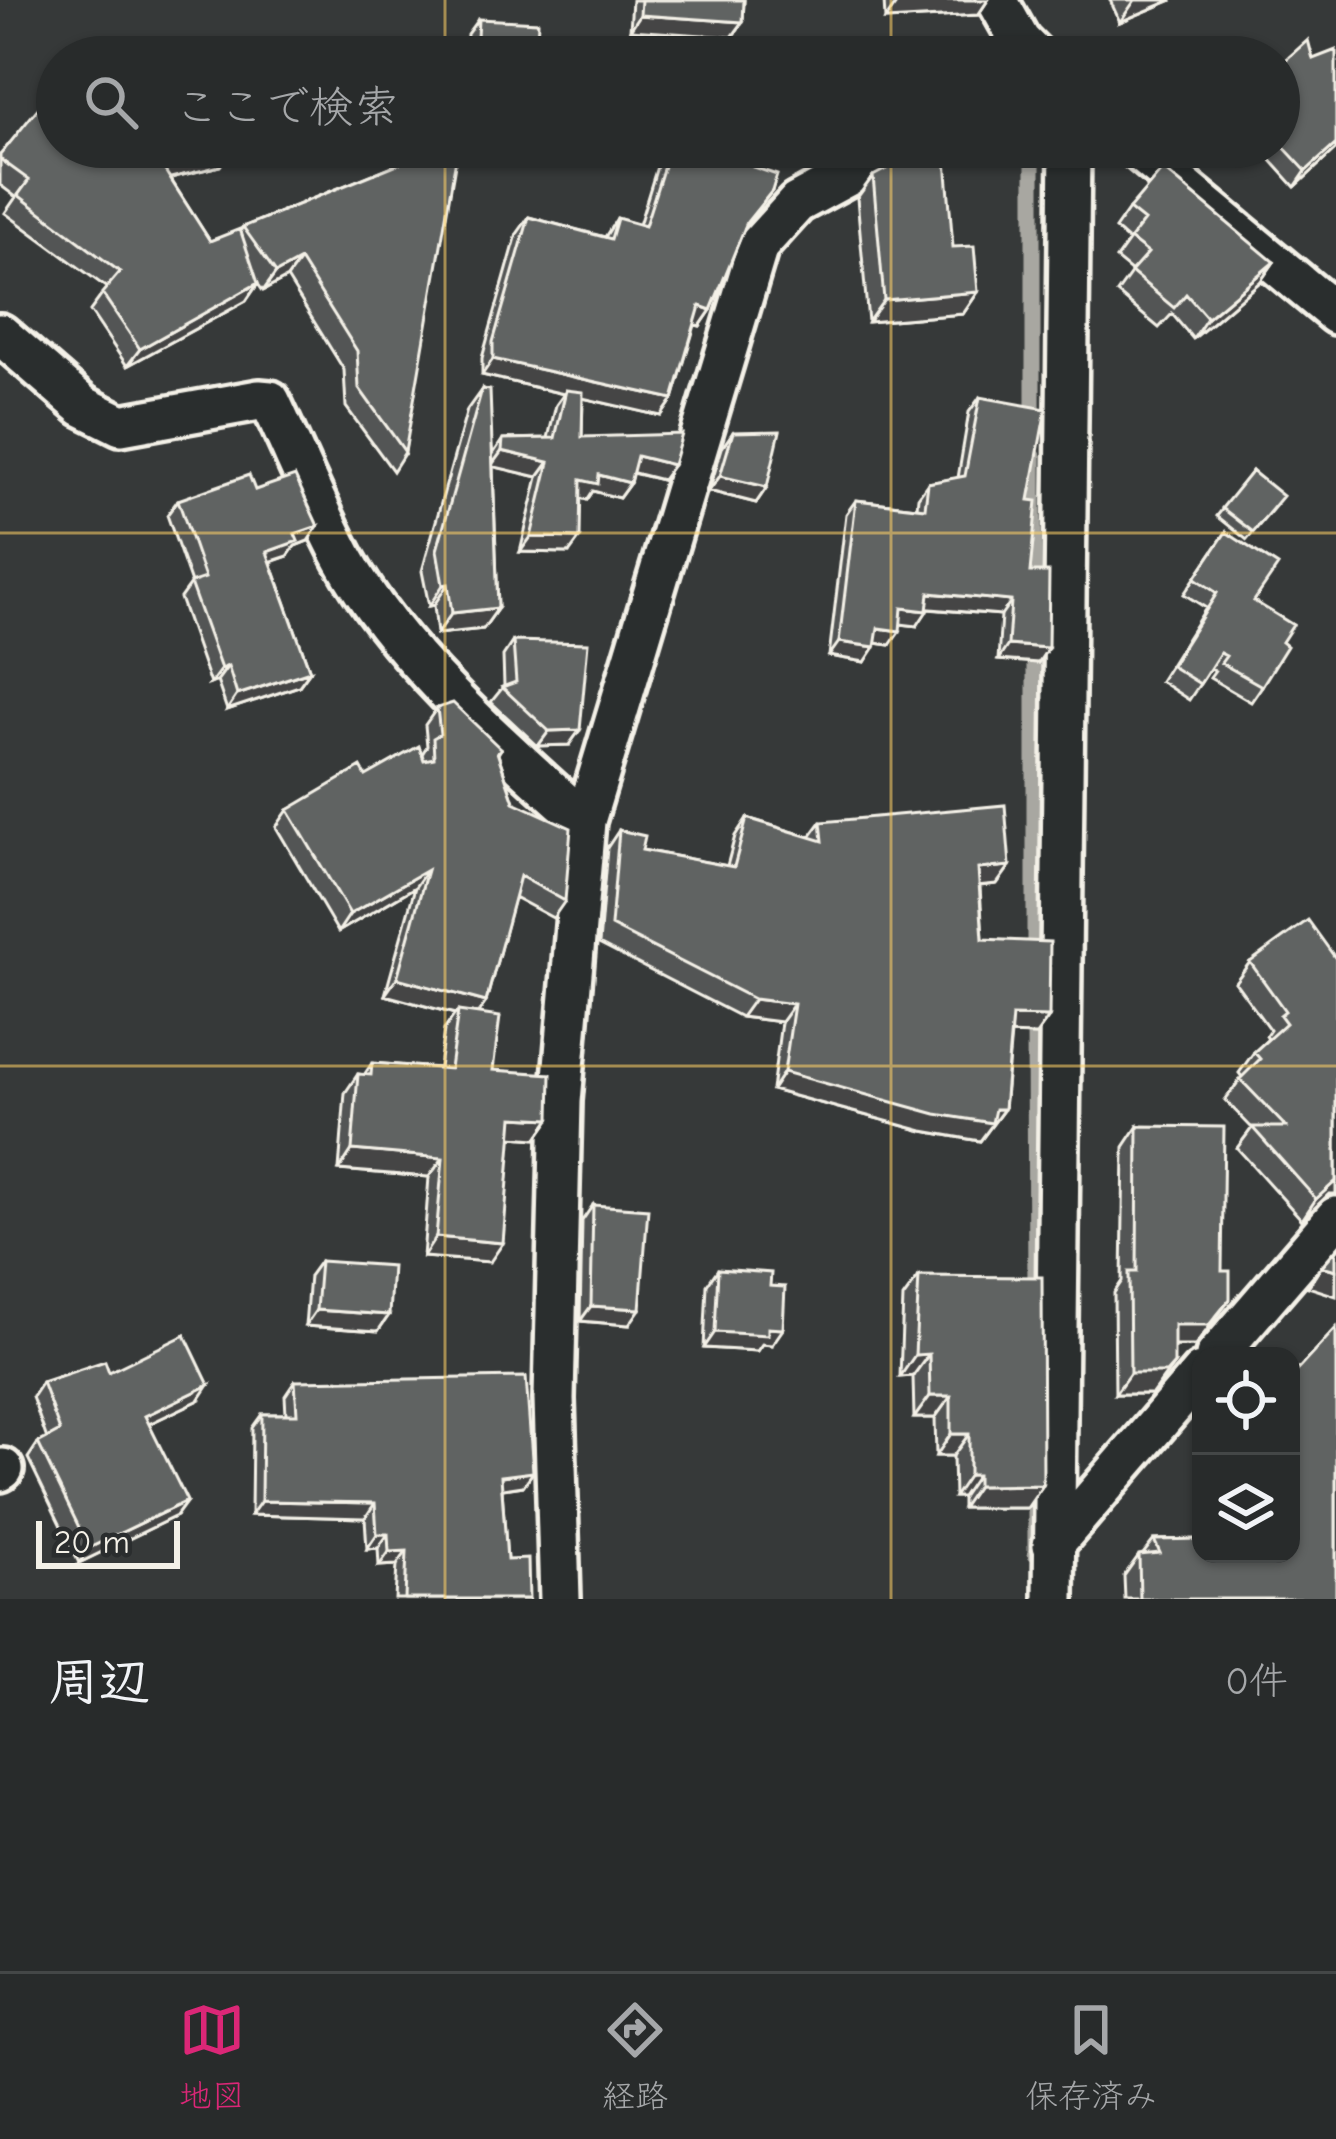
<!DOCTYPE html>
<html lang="ja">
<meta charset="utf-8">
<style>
body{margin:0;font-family:"Comic Neue","Klee One",sans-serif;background:#303333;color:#f1f3f6}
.controls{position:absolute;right:36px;bottom:36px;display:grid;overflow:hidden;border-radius:24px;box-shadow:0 3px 9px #0004}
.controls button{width:108px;height:108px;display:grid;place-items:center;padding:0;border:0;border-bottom:3px solid #444747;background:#282b2b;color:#f1f3f6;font:60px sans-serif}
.scale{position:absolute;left:36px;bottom:30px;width:144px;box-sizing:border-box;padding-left:12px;border:6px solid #f4f1e8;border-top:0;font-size:33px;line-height:42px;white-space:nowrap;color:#f4f1e8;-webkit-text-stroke:9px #2a2d2e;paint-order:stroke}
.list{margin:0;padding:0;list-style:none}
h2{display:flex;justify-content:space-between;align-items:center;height:156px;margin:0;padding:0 48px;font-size:51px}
h2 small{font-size:39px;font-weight:400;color:#a5a7a9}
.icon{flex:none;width:66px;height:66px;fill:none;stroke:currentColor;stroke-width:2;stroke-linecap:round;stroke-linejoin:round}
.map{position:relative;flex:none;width:1336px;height:1599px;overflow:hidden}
.search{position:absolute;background:#282b2b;box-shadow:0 3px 9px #0004;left:36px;right:36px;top:36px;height:132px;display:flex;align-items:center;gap:30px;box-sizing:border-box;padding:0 42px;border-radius:66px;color:#a5a7a9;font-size:45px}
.sheet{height:372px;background:#282b2b}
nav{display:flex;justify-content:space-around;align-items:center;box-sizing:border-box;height:168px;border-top:3px solid #444747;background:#282b2b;font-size:33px;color:#a5a7a9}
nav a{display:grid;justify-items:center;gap:6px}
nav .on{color:#db2777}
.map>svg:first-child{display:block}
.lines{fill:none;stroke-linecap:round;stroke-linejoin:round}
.stream{stroke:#a8a7a1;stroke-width:15}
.street-casing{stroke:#f4f1e8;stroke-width:48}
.street{stroke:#2a2d2e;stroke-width:39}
.wall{fill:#535554;stroke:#f4f1e8;stroke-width:3}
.shaded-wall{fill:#444545;stroke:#f4f1e8;stroke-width:3}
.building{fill:#616362;stroke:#f4f1e8;stroke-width:3}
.grid{fill:none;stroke:#ffd166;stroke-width:3;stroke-opacity:0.55}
</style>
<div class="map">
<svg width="1336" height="1599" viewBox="0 0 1336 1599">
<rect width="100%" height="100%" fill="#363939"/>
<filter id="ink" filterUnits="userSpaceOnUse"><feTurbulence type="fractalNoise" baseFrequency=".00833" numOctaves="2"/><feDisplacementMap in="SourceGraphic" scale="24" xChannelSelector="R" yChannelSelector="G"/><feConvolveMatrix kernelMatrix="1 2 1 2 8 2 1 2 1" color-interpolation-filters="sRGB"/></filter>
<g filter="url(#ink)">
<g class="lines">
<path class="stream" d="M1033,147V426
M1034,456V588
M1034,642V960
M1034,1020L1035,1296
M1035,1476V1554"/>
<defs>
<path id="street" d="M997,0L1020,41L1036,57
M1135,147L1336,314
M0,334L83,406L121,425L259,400L270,401C295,454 317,508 344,559C396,655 504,749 585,821
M1216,1356L1336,1217
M0,1471L3,1469
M1053,1545L1201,1373
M560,1599L554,1399L561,1101L585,821L758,246L797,203L886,155L909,147
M1054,1599L1070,147"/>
</defs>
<use href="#street" class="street-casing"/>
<use href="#street" class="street"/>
</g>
<path class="wall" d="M632,0H744L743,22L732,37L630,30Z
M884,0H988L978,15L885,20Z
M1110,0H1172L1120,22Z
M478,19L536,57H466L467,34Z
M705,35L713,57H692L693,52Z
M1279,66L1336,149L1295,187L1259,147H1279Z
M439,147L405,452L393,471L346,407L344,370L287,278L263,291L258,284L246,301L127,366L90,311L107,288L5,213L16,197L0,185V155H120L232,148L220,166L170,178L210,241L240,231L243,227Z
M663,147H714L753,167L772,191L745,226L711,310L700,326L695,325L673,399L661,416L583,398L582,437L662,480L632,473L630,483L619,498L593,491L587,500L581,498L569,553L520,552L538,477L493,466L498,608L483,629L437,634L434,605L429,606L422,571L467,410L482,389L493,454L503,439L548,438L556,405L564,394L482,375V358L517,234L529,217L605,237L617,218L639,225Z
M873,176L953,247L978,292L963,314L868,322L857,198Z
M1129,209L1274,262L1260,282L1193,339L1172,314L1159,328L1117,293L1132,272L1116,259L1129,241L1115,229Z
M980,397L1029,500L1030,572L1048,648L1038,663L998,660L1001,615L927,609L917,626L901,624L890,645L876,643L865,662L829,656L846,514L856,500L917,507L918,497L928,483L958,478L969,412Z
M733,432L767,487L756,503L709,491L722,448Z
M1252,471L1277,504L1247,540L1217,516Z
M255,490L308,541L295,546L288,556L271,562L310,671L299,686L227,710L217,681L210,684L180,598L191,583L167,515L178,500Z
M1226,532L1254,601L1282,642L1262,686L1251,702L1210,678L1215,671L1210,669L1189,700L1160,681L1206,608L1184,594Z
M513,641L569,745L538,746L491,702L504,686L503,656Z
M437,708L501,749L498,754L514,802L565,901L553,918L514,897L486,1002L477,1014L493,1070L550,1119L536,1139L511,1137L490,1262L423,1257L429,1177L339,1170L345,1093L358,1074L364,1075L372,1063L439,1068L444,1030L455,1014L385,995L415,887L338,932L276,827L288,810L422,754L427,746L425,725Z
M747,818L810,837L821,822L997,884L980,886L983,939L1049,1017L1036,1035L1011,1034L1004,1109L980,1141L923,1131L772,1090L781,1022L741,1017L599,944L607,848L619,830L642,850L727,866L735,836Z
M1336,959V1194H1329L1302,1220L1237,1148L1252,1128L1225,1100L1242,1077L1239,1073L1254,1052L1268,1039L1266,1036L1270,1030L1235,982L1250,962Z
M1138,1126L1215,1320L1195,1346H1174L1160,1384L1152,1394H1115L1114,1293L1122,1281L1124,1147Z
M593,1205L629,1325L580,1321L582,1221Z
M320,1261L389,1315L378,1331L305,1326L309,1276Z
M718,1269L770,1286L772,1345L762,1344L757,1351L704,1348L707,1285Z
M919,1276L1043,1485L1027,1508H962V1497H954L953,1456H936L935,1418H914L913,1376L900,1377L903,1298Z
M1336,1329V1599H1125L1124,1576L1139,1555L1143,1554L1154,1540L1201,1539V1536V1554H1291V1377Z
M109,1372L199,1400L149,1424L176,1516L79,1563L28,1458L38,1443L47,1439L32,1397L42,1382Z
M295,1381L533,1472L523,1486L502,1489L507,1560L529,1599H395L397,1565L379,1566L378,1548L367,1549L365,1518L251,1515L252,1428L262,1414H286L285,1396Z"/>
<path class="shaded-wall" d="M899,0H988L978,15L885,20Z
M1135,0H1172L1120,22Z
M640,15L743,22L732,37L630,30Z
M1336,144V149L1295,187L1306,171Z
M232,148L220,166L150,183L162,166Z
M300,260L287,278L263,291L276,273Z
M1274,262L1260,282L1193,339L1207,318Z
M258,283L246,301L127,366L140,349Z
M978,292L963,314L868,322L884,300Z
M700,306L711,310L700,326L689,323Z
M493,359L673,399L661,416L565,394L566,390L564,394L482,375Z
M502,451L549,462L538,477L491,466Z
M637,456L673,465L662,480L626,471Z
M599,475L630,483L619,498L593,491L587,500L570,495L581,480Z
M720,476L767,487L756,503L709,491Z
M318,526L308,541L295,546L288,556L257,566L267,552L295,534Z
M531,537L580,538L569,553L520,552Z
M448,584L434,605L429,606L443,585Z
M929,593L1011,601L1001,615L919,608Z
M498,608L483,629L437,634L452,613Z
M902,608L927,611L917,626L892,623Z
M878,628L900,631L890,645L867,642Z
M839,642L875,647L865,662L829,656Z
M1008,645L1048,648L1038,663L998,660Z
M228,666L217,681L210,684L221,669Z
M310,671L299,686L227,710L237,695Z
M580,730L569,745L538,746L549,731Z
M1010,866L997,884L966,887L978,869Z
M427,870L415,887L338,932L350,914Z
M397,978L486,1002L474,1019L458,1011L455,1014L385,995Z
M754,999L794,1004L781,1022L741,1017Z
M1012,1016L1049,1017L1036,1035L1000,1034Z
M784,1072L995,1109H1004L980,1141L923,1131L772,1090Z
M513,1117L550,1119L536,1139L499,1136Z
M352,1150L443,1158L429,1177L339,1170Z
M1336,1181V1194H1329L1302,1220L1316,1199Z
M436,1237L503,1243L490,1262L423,1257Z
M1322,1266L1336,1270V1296L1308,1287Z
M1230,1299L1195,1346H1159L1174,1325Z
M591,1306L640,1309L629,1325L580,1321Z
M316,1310L389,1315L378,1331L305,1326Z
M768,1328L783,1329L772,1345L762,1344L757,1351L704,1348L715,1332Z
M929,1354L913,1376L900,1377L915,1355Z
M1174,1364L1152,1394H1115L1130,1373Z
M209,1385L199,1400L134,1431L145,1416Z
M930,1396H951L935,1418H914Z
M951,1434H969L953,1456H936Z
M533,1472L523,1486L491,1491L501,1476Z
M969,1475H977L962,1497H954Z
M1043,1485L1027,1508H962L977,1486Z
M187,1501L176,1516L79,1563L89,1548Z
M261,1501L375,1503L365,1518L251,1515Z
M377,1534H388L378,1548L367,1549Z
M407,1551L397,1565L379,1566L389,1552Z"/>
<path class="building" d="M641,0H744L743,22L640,15Z
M478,19L538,22L536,57H476Z
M705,35L713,37V57H698Z
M1308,40L1313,59L1336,50V144L1306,171L1279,142V66Z
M47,97L57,105V147H110L120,155L126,147L232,148L162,166L210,241L240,229L258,283L140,349L102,293L120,272L18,195L29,180L0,159V155Z
M439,147H458L405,452L359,388L357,351L300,260L276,273L243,227Z
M670,147H714L755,160L753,167L777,175L772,191L747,222L711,310L700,306L673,399L493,359V342L529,217L611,239L617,218L645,226Z
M928,147H945L953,247L974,246L978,292L884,300L873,176Z
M1163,169L1274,262L1207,318L1186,294L1174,308L1131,272L1148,253L1130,239L1144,221L1129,209Z
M482,389L490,390L498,608L452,613L448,584L443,585L437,550Z
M566,390L583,392L582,437L682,434L673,465L637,456L630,483L599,475L598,484L581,480L580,538L531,537L549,462L502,451L503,439L555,438Z
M980,397L1046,409L1029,500L1037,501L1030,572H1049L1048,648L1008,645L1011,601L929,593L927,611L902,608L900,631L878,628L875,647L839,642L856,500L925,508L928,483L965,476Z
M780,431L767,487L720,476L733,432Z
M1252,471L1283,496L1253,532L1222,508Z
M249,475L255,490L295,476L318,526L295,534L298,541L267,552L310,671L237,695L228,666L221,669L190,583L205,578L178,500Z
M1226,532L1278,566L1254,601L1293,625L1282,642L1287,646L1262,686L1221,663L1226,656L1220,653L1200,684L1171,666L1217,593L1195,578Z
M513,641L588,643L580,730L549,731L502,687L516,682Z
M453,703L501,749L497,752L514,802L571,828L565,901L520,876L486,1002L397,978L427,870L350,914L288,810L361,767L366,776L419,746L424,760L434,758L433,738L440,734L437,708Z
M1005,805L1010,866L978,869L983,939L1050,942L1049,1017L1012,1016L1004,1109H995L992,1123L936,1114L784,1072L794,1004L754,999L611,926L619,830L645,836L642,850L734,867L747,818L823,841L821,822Z
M1308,920L1336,959V1181L1316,1199L1252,1127H1286L1240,1079L1260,1059L1254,1052L1286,1023L1280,1015L1285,1011L1250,962Z
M458,1011L500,1017L493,1070L551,1074L550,1119L513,1117L503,1243L436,1237L443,1158L352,1150L358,1074L371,1075L372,1063L450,1069Z
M1138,1126L1224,1127L1222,1271H1230V1299L1209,1325H1174V1364L1166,1373H1130L1129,1272H1137Z
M593,1205L648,1209L640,1309L591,1306Z
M1336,1250V1270L1322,1266Z
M320,1261L392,1266L389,1315L316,1310Z
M718,1269L771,1273L770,1286L785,1287L783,1329L768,1328V1335L715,1332Z
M919,1276L1042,1277L1043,1485L977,1486V1475H969V1434H951V1396H930L929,1354L915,1355Z
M1336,1328V1599H1140L1139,1555L1160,1553L1154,1540L1201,1539V1554H1291V1397L1296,1392L1291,1387V1377Z
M185,1335L209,1385L145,1416L187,1501L89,1548L38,1443L60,1431L42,1382L105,1361L109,1372Z
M526,1377L533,1472L501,1476L507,1560L528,1559L529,1599H405L407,1551L389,1552L388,1534H377L375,1503L261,1501L262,1414H297L295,1381Z"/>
</g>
<path class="grid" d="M445,0V57M891,0V57M445,147V1599M891,147V1599M0,533H1336M0,1066H1336"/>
</svg>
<div class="controls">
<button><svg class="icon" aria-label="locate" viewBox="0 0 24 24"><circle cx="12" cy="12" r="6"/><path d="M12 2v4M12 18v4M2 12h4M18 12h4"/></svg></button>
<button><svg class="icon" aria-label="layers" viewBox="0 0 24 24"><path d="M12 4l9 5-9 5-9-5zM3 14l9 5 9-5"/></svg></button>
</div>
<div class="scale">20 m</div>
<div class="search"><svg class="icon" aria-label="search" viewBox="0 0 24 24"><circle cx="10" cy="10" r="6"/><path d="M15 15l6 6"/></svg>ここで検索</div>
</div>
<section class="sheet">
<h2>周辺<small>0件</small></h2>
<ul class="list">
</ul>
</section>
<nav>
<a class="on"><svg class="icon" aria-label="map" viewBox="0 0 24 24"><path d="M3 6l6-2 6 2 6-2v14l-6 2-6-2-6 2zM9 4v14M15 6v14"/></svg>地図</a>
<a><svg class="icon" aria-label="directions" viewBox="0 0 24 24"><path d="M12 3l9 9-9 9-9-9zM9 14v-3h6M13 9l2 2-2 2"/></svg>経路</a>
<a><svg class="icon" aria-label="saved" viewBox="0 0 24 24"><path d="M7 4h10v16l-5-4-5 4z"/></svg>保存済み</a>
</nav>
